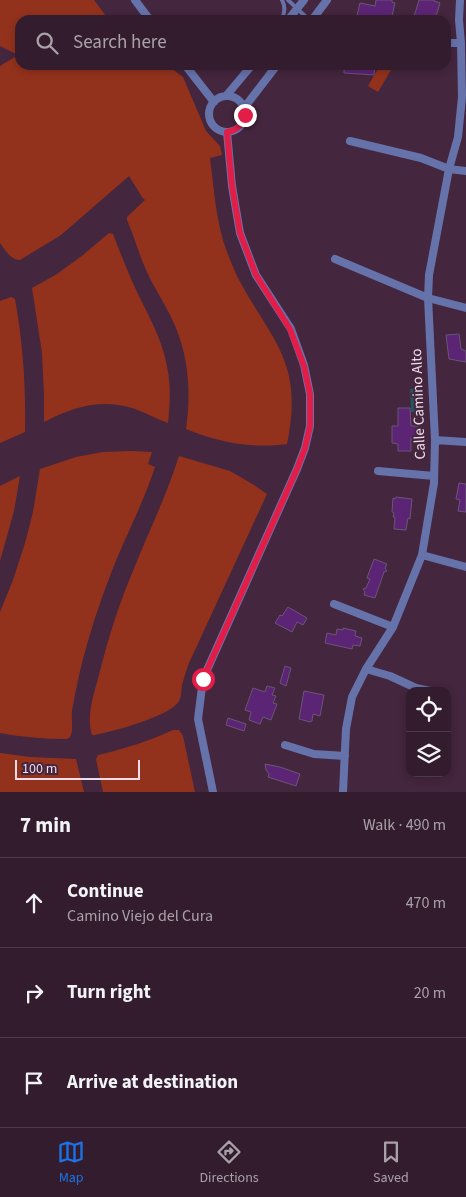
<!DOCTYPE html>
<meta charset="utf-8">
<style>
body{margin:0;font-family:"Source Sans 3",sans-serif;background:#3e293a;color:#f1f3f6}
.controls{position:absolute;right:15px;bottom:15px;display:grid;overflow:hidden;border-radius:10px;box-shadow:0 2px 8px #0003}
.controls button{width:45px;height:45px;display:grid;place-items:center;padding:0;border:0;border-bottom:1px solid #4e3a4a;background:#331c2e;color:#f1f3f6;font:25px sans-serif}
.scale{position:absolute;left:15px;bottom:12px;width:125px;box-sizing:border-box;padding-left:5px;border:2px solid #efdceb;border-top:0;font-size:14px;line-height:18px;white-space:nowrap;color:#efdceb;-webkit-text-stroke:4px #44263e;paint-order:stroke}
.stop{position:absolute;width:15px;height:15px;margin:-11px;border:4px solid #e11d48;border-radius:50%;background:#fff}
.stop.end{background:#e11d48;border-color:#fff;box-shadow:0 1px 5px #0008}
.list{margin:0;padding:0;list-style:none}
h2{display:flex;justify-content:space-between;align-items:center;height:65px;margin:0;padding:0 20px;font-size:21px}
h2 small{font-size:16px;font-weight:400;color:#a9a1aa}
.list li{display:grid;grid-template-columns:32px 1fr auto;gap:15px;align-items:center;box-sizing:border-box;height:90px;padding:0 20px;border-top:1px solid #4e3a4a}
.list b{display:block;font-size:19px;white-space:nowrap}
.list p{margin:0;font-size:16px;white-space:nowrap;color:#a9a1aa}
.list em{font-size:16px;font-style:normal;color:#a9a1aa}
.icon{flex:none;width:28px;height:28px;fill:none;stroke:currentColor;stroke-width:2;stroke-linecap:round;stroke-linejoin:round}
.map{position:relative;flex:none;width:466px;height:792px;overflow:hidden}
.search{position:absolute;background:#331c2e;box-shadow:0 2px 8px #0003;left:15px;right:15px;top:15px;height:55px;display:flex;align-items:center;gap:12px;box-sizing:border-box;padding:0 18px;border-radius:15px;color:#a9a1aa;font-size:19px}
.sheet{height:335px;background:#331c2e}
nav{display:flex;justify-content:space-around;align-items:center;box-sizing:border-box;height:70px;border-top:1px solid #4e3a4a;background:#331c2e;font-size:14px;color:#a9a1aa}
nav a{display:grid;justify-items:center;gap:2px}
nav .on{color:#1a73e8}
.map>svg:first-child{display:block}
.green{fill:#93321c}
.water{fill:#245560}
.building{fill:#5c2475;stroke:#6b5576}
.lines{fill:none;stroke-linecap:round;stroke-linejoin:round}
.lane{stroke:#6673ab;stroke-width:4}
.street{stroke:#6673ab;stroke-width:8}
.route{stroke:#e11d48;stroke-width:6}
.labels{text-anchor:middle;stroke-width:4;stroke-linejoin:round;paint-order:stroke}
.street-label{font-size:15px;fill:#efdceb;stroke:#44263e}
</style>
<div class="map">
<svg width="466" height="792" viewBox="0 0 466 792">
<rect width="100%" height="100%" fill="#44263e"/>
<path class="green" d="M0,0H94L109,20H20V65H167L183,77L206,131L220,146L222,155L210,158C214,189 216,223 227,252C232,264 236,276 243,287C258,315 280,341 288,372C294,396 292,420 287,444C252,449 218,442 186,429C191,395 189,360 176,328C168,308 155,290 146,270C139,254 134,236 127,220V217L129,215L145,200L142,197L129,176L61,235L20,260C11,260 5,250 0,243V66L18,55L0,46Z
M380,65H394L378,92L368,86Z
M109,233L113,234C121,255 129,275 138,294C150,318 162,340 167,366C171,385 170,404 168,423C157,419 146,413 135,409C102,398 73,407 44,422V395L42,353L32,288L57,274L83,255Z
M11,297L15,299C23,343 26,387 25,432L0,443V301Z
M131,451L152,452L148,464L155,467C145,498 130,528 117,558C106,585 96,613 88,641C81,664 76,688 72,711C71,720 74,730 70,737L67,739C44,739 22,737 0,733V612L13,580L25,543L33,512L40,469L76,457L103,452Z
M179,456L230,471L254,485L267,494L189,663C186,671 184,678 182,685C181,690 182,696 179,701C171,716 112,732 94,735H92C86,716 94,693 99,675C108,638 120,601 135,566C150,529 167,494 179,456Z
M20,476L14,511L0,561V486Z
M173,730H179L183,736L195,792H103L96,759L98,755C124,749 149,741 173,730Z
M0,753L30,757L76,759L84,792H0Z"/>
<path class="water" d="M418,388V412H411L410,389Z"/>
<path class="building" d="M376,0H392V2L395,3L391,20H356L360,3L375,6Z
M419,0H434V1L440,3L435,20H413Z
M344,65H375L374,75L344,73Z
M459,334L461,349L466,351V362L449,359L446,335Z
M398,408H410L411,426H418V438H411V451H398V444L392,443V426H398Z
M459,483L466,484V512L458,511L460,500L456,499Z
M396,497L412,499L410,519L408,518L406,530L394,529L395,517H393L394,513L392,512L393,498L395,499Z
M374,559L387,564L385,568L387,571L384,572L375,598L364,595L365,592L363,589L366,588L370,579L367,578Z
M288,607L307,618L303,625L297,622L292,632L275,623L280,615L282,616Z
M343,628L356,631L355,636L362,638L360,646L353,645L352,649L325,643L327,633L336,635L337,629L343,630Z
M285,666L291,668L286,686L280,683Z
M267,686L275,688L272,695L276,696L273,703L277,704L271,720L263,717L260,724L249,720L251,712L245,710L253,688L265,692Z
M304,691L324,695L320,716L313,714L312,721L310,722L299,719Z
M228,718L246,724L244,731L226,725Z
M265,764L280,767L300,774L296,786L268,777L269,774L266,770Z"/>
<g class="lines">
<path class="lane" d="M288,0L305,16V20
M282,20C284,13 286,7 282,0"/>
<path class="street" d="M135,0L150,20
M288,20L304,0
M312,20L327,0
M446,43H461
M185,65L214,102
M226,96L252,65
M209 114a18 18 0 1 1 36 0a18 18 0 1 1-36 0Z
M244,108L277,65
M350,141L421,158L449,169L466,171
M335,259L428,298L466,308
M435,440L466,442
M378,471L434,476
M422,555L466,567
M334,604L393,627
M366,669L390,676L416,688L430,691
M285,745L314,754L345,756
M213,792L198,719L203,679L297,469L305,448L310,426V394L304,365L291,329L256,275L240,233L232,186L227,132
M343,792L346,729L352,697L366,669L393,627L422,555L434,483L435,440L428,298L429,275L449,169L458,137L462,97L461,43L459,20L460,0"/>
</g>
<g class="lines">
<path class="route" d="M203,679L297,469L305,448L310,426V394L304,366L290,329L256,275L240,233L232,186L227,132C238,130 243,125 245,115"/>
</g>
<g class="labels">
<g class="street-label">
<text transform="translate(418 404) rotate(-92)" y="5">Calle Camino Alto</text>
</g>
</g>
</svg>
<div class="controls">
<button><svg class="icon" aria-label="locate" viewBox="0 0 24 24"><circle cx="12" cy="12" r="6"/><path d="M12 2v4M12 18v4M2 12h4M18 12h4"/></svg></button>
<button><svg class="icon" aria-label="layers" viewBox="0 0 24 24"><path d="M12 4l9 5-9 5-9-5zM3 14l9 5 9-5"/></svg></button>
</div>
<div class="scale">100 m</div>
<div class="stop" style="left:203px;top:679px"></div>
<div class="stop end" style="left:245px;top:115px"></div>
<div class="search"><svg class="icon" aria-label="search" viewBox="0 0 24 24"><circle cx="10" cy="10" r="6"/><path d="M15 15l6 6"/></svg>Search here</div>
</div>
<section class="sheet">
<h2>7 min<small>Walk · 490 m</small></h2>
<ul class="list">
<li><svg class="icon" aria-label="ahead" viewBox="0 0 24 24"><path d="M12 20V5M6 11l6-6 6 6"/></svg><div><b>Continue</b><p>Camino Viejo del Cura</p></div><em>470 m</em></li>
<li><svg class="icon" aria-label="right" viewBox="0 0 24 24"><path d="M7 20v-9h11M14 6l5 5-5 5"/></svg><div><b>Turn right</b></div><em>20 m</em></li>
<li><svg class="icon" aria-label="arrive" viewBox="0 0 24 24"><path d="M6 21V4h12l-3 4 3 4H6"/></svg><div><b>Arrive at destination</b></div></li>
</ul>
</section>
<nav>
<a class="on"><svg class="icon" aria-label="map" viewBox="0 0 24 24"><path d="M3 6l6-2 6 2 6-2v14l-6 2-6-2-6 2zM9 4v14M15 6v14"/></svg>Map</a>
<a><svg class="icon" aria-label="directions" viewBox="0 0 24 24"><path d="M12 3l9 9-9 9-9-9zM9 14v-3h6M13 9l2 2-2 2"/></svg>Directions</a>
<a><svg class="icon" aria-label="saved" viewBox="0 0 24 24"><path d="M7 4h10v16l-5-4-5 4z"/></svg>Saved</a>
</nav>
